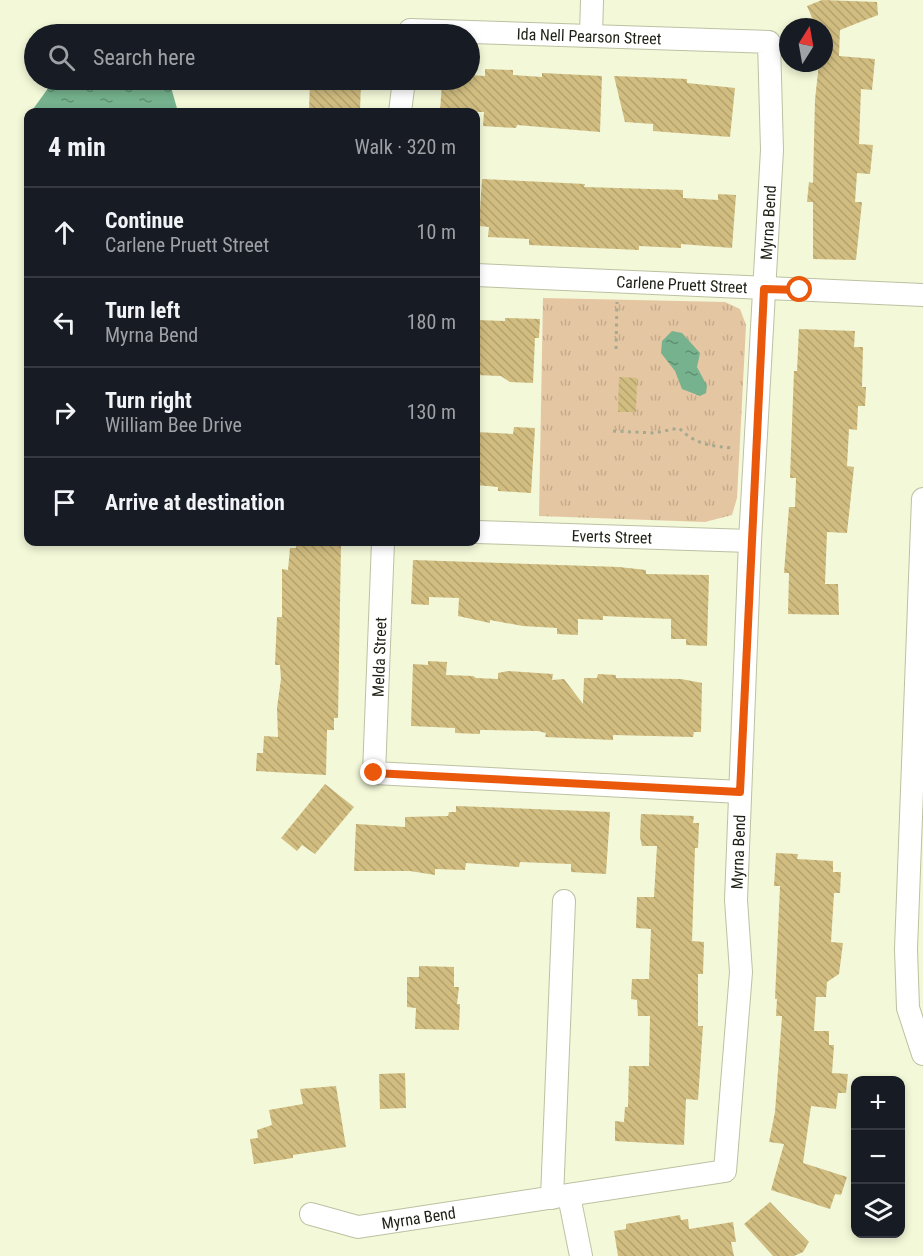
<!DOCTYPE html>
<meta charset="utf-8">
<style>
body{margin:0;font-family:"Roboto Condensed",sans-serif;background:#20242c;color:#f1f3f6}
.controls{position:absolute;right:18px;bottom:18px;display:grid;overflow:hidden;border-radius:12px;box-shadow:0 3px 9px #0003}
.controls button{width:54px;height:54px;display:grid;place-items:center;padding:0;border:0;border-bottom:2px solid #363941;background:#171b24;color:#f1f3f6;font:30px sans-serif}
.compass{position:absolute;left:779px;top:18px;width:54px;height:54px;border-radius:50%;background:#171b24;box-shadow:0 3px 9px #0003;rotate:11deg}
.stop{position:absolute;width:18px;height:18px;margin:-14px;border:4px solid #ea580c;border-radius:50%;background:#fff}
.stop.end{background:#ea580c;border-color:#fff;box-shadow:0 2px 6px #0008}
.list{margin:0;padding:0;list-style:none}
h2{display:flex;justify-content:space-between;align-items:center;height:78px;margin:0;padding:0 24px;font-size:26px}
h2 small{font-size:20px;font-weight:400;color:#9ea1a6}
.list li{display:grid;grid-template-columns:39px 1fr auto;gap:18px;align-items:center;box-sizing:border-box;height:90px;padding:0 24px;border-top:2px solid #363941}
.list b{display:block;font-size:22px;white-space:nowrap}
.list p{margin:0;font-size:20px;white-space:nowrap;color:#9ea1a6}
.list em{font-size:20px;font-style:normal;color:#9ea1a6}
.icon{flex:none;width:33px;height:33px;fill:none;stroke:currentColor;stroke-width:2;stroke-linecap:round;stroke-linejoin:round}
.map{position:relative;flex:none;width:923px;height:1256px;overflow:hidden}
.search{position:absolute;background:#171b24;box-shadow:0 3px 9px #0003;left:24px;top:24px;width:456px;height:66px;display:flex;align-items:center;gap:15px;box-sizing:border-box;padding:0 21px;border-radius:33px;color:#9ea1a6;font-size:22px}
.panel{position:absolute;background:#171b24;box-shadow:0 3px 9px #0003;left:24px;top:108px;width:456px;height:438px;border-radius:12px}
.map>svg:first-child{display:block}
.park{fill:url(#park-tufts)}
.water{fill:url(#water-ripples)}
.building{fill:url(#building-back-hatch)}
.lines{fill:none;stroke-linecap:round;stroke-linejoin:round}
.minor-casing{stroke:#bdc1a2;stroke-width:24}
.path{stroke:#a5a990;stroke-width:3;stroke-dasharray:3 4.5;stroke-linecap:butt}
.minor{stroke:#fff;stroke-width:22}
.route{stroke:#ea580c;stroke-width:8}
.labels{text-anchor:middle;stroke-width:4.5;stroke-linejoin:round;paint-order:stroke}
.street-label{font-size:16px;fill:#1f2015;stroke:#fff}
</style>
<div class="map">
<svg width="923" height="1256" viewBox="0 0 923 1256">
<defs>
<pattern id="park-tufts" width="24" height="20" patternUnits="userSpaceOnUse" patternTransform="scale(1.5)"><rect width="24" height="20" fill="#e5c6a2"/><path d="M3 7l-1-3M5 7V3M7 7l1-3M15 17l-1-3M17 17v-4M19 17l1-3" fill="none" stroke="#c4aa8b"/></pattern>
<pattern id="water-ripples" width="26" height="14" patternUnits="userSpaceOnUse" patternTransform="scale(1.5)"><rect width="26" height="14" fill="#75b28d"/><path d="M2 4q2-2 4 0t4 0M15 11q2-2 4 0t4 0" fill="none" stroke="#5f9072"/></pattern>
<pattern id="building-back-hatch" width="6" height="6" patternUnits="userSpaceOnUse" patternTransform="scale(1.5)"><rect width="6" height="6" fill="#d1bd80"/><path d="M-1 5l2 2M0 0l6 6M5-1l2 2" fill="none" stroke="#b3a26e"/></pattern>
</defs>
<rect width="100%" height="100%" fill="#f3f8d8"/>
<path class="park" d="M543,298L725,302L740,309L746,325L737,498L732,515L705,522L539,516Z"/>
<path class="water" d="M54,80H169L178,112H31Z
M672,331L682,333L700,353L697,367L707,386L706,393L700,396L682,389L675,371L661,353L662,341Z"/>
<path class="building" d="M822,0L877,2L878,15L840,30L839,56L875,59L872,90L861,89L859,144L873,145L870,174L857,173L855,202H862L856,260L813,259V202H807L809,182L813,183L815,100L819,63H824V27H816L807,6Z
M485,69L513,70V75L542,77V73L602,76L600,132L517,125L516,128L483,126L484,112H440L442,82L470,80V75L485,76Z
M614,76L687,79V83L735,88L730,137L653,131V124L625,122Z
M310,80H361L360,112H309Z
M482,179L585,184L584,187L683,190V198L718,200V194L736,195L732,248L681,244V248L639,246V250L529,245V239L488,237L489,227L479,226Z
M505,318L540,319L539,338H535L533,383L510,382L501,376L476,375V320L505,321Z
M799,329L855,331L854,347H863L862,387H866L865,406H858L857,430L849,429L847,466L854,467L847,533L827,532L825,584H838L839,615L788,614L789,573H784L789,507H795L796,478H790L794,371H797Z
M619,377L637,378L636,412H618Z
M514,427L535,428L531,493L498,491V487L476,485V432L513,434Z
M296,542H337V544H341L338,718H334V730H327L326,775L256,771L257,753H263L264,736L278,737L277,708L281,679L280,665H275L277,617H282V569L288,570L290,548H296Z
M413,560L619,567L646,570V574L709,575L707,646L686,645V639H671V619L603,616V620L578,619V635L557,634V628L523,626L490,620V623L458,616L459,598L429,597V605L411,604Z
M428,661L447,662L446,675L473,676L476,678L498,679V673L508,671L553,674L552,680L564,679L583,704L584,678H597L598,674L616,675V678L681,679L702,683L701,732H694L693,737L613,735V740L545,737L546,733L538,731L487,730H480V734L455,733V728L411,726L413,664L428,665Z
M325,784L354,807L315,854L302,845L297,851L281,838Z
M456,806L610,812L606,874L571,872V864L520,862L519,867L466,863L465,870L435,869V875L410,871H354L356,824L405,827V817L448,816L449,812H456Z
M641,814L694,816L693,823H699L698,848H695L692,941L704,942L703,974H698V1026H703L698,1100L686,1099L684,1145L615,1141V1121L624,1122L625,1107H628L629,1066H649L650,1016H638L637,1000L631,999L632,979H649L651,929L636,928L637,897H654L657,846H642L640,837Z
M776,853L798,854L797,859L833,861V872H841L840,893H834L831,942L843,943L839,974L827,982L826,997H816L814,1031H829V1045H834L832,1073L848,1074L846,1093H838L836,1109L811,1106L803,1163L847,1177L841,1195L835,1194L830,1209L771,1190L784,1144L769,1142L775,1112L782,1016H776L777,999H775L780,886H774Z
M419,966L454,967V987H459L457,1004H460L459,1030L415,1029L416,1008L407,1007V977H419Z
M405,1073L406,1108L380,1109L379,1074Z
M336,1086L346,1147L293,1155V1158L254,1164L250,1139L258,1138L257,1130L272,1125L269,1110L303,1104L300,1089Z
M770,1202L809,1242L803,1252L794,1256H773L744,1224Z
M680,1215L681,1220L688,1219L689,1229L733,1222L736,1242H731L734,1256H618L614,1231L626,1229V1224Z"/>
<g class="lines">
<defs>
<g id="minor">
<path d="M591,36L592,0"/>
<path d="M400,112L404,80"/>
<path id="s1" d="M476,275L923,295"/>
<path d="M923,499L906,949L908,1008L923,1054"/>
<path id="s2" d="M476,532L750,541"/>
<path d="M383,542L374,773L740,792"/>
<path d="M569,1196L581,1256"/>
<path d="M552,1198L564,901"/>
<path id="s3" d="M311,1214L358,1227L725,1171L741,972L736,900L750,541L772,150L769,42L410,30L409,34"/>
</g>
</defs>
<use href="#minor" class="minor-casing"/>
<path class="path" d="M616,349L617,302
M613,431L654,433L679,428C696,445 711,446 734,448"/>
<use href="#minor" class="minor"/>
</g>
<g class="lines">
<path class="route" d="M374,773L740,792L764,289L800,290"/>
</g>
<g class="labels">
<g class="street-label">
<text transform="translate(589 36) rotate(2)" y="6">Ida Nell Pearson Street</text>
<text dy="6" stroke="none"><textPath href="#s3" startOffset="1370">Myrna Bend</textPath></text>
<text dy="6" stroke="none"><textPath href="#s1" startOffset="206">Carlene Pruett Street</textPath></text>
<text dy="6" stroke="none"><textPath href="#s2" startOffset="136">Everts Street</textPath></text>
<text transform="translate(379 657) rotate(-88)" y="6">Melda Street</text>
<text dy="6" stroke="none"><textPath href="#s3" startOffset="740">Myrna Bend</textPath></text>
<text dy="6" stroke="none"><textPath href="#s3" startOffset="110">Myrna Bend</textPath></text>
</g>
</g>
</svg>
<div class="controls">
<button>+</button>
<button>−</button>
<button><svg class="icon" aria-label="layers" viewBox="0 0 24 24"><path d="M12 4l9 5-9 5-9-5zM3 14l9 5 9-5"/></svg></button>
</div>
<svg class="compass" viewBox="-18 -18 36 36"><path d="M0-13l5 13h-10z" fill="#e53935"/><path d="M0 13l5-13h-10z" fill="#9ea1a6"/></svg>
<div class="stop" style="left:800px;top:290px"></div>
<div class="stop end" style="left:374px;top:773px"></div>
<div class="search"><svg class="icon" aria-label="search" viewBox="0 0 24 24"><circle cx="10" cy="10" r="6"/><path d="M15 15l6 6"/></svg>Search here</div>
<section class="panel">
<h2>4 min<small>Walk · 320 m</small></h2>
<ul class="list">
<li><svg class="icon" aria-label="ahead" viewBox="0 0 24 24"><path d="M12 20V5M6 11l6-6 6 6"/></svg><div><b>Continue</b><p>Carlene Pruett Street</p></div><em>10 m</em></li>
<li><svg class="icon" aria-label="left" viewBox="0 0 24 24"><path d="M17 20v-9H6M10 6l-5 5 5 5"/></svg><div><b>Turn left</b><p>Myrna Bend</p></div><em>180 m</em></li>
<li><svg class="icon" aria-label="right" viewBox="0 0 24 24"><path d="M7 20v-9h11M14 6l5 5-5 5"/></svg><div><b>Turn right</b><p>William Bee Drive</p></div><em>130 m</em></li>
<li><svg class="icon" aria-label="arrive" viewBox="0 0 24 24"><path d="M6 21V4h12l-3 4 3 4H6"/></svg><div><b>Arrive at destination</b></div></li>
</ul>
</section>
</div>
